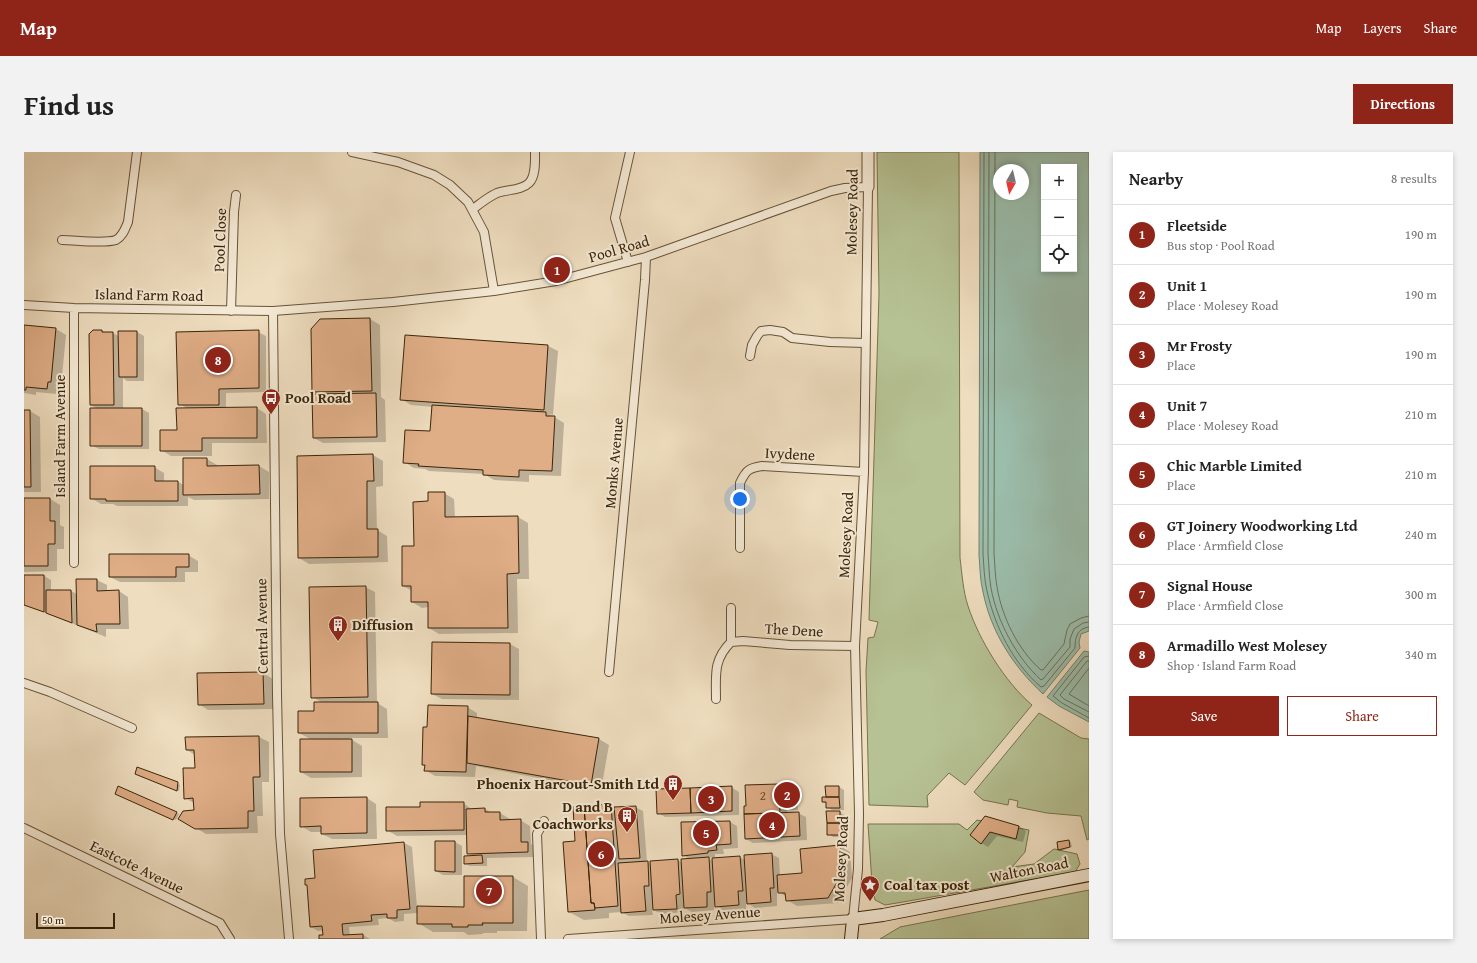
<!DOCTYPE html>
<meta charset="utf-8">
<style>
body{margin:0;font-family:"Gentium Book Plus",serif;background:#f2f2f2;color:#222}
.controls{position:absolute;right:12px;top:12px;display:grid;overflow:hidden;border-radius:0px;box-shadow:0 2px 6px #0003}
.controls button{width:36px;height:36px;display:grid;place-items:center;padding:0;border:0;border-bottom:1px solid #e0e0e0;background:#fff;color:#222;font:20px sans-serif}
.compass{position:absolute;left:969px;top:12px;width:36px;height:36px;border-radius:50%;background:#fff;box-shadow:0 2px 6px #0003;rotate:188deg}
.scale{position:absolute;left:12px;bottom:10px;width:79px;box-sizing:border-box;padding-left:4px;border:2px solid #3b2508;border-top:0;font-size:11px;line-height:14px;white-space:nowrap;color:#3b2508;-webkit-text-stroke:3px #f4e9d5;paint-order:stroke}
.you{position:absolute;left:716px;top:347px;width:14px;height:14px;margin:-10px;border:3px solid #fff;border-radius:50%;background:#1a73e8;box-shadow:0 0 0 6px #1a73e833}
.badge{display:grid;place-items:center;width:26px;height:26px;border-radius:50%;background:#8f2418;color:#fff;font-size:13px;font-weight:700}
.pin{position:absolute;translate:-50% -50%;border:2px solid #fff;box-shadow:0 1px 4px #0006}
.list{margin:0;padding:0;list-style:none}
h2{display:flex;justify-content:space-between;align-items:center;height:52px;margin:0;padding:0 16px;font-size:17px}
h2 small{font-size:13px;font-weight:400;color:#767676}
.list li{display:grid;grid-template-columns:26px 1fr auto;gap:12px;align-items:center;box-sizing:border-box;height:60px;padding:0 16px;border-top:1px solid #e0e0e0}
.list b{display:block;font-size:15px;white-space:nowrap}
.list p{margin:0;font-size:13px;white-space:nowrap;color:#767676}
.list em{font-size:13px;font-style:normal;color:#767676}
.actions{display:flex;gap:8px;padding:12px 16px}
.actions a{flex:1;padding:9px 0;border:1px solid #8f2418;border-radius:0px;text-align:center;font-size:14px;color:#8f2418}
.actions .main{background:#8f2418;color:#fff}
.icon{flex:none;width:22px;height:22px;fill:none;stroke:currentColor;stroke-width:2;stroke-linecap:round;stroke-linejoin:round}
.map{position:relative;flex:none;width:1065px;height:787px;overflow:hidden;border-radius:0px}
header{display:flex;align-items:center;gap:24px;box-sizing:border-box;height:56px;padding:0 20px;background:#8f2418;color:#fff}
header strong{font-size:19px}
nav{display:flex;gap:22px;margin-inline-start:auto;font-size:14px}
.intro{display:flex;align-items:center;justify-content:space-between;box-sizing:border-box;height:96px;padding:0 24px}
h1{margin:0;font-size:28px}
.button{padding:10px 18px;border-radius:0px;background:#8f2418;color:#fff;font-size:14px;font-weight:700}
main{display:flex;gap:24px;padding:0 24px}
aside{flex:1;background:#fff;border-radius:0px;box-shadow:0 2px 6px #0003}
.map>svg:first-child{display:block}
.green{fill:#b6c294;stroke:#78744e}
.water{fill:#9bbdab;stroke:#75806a;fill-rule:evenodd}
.shadow{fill:#0003;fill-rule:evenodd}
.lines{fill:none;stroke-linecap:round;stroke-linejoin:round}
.shore{stroke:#6b715a;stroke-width:1}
.building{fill:#dfad86;stroke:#3b2508}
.minor-casing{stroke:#685336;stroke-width:10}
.tertiary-casing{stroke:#685336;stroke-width:13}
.secondary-casing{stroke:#3b2508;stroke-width:14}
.minor{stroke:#f4e9d5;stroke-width:8}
.tertiary{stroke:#f4e9d5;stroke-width:11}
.secondary{stroke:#f4e9d5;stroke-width:12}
.labels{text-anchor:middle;stroke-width:4;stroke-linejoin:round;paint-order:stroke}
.number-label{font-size:13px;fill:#644728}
.street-label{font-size:15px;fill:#3b2508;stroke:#f4e9d5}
.poi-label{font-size:15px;font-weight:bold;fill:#3b2508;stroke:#f4e9d5;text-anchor:start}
</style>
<header>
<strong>Map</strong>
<nav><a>Map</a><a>Layers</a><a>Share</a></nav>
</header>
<div class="intro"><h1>Find us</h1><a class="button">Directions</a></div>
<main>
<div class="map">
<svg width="1065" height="787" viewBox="0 0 1065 787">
<rect width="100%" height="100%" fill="#eeddbf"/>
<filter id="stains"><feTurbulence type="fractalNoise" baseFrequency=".005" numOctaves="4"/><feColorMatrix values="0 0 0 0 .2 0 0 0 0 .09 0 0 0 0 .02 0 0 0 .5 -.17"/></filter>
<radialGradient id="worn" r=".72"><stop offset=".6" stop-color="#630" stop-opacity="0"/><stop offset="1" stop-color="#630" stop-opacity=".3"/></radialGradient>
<path class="green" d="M853,0H935L936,406C938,421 939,439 944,454C955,488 981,530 1008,553L959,612L941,633L925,621L903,644L904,655L845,653L842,519L844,486L850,485L854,470L845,468L855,142Z
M1015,561L1057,586L1065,587V687L1063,688L1057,664L1023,661L993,655L994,649L985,647L984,653L959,648L950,640Z
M953,668L1005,678L1001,700L988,715L1010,712L1030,697L1053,702L1056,712L1051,720L879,750L861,753L851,748L848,731L844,672H935L943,678Z
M1065,738V787H856L876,775Z"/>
<path class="water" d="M956,0H1065V479L1057,482L1055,490L1056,496L1019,542C989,514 967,480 959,440C956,428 956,415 955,403ZM1020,15H1050V117H1020ZM975,18H999V42H975Z
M1060,499L1065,500V570L1035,554L1023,545Z"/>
<path class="shadow" d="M346,167L356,173L357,245L361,248L362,290L299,291L290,286L294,243L289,240Z
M0,174L32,177L42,183L37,235H34L33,242L12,240V243L0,241Z
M78,179L82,181H89L96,185L113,180L120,184V229H103L99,226V257H118L125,261V297H75L67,293L73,257L67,253Z
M234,180L242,184V240L202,241V256H233L242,262L243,291H188V304H147L137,298L154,279L163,256L155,252Z
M524,194L534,199L529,263L525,262L540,271L537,324L505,323V330L470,328L460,322L405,319L401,317L390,316L380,310L407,280L409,255L387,253L377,247Z
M0,259H6L16,265L17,340H0Z
M349,303L359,309V334L352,335L353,378L363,384L364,410L285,412L275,406L274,304Z
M183,307L193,313V315L235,314L245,320V347L170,348L164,345V354H93L89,352H77L67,346L130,315L140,321V330H154L160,333Z
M420,341L430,347L431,366L494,365L504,371L505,427H493L494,481L415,482L405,476V455L398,456L388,450V439L379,434L406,350Z
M0,347H26L36,353V373L40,375V397H33V419L0,420Z
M164,403L174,409V420H161V430H96L86,425Z
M0,424H20L27,428V439H47L53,442L73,428L83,433V440L95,439L104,445L105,477H82V485L27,463L2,454L0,453Z
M341,435L351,440L353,551L363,557L364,586H325L338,594V625L287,626L277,620L288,588L275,581L299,551L288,545Z
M486,492L495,497V548L418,547L408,542Z
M239,521L249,527V557L184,558L175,552L174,522Z
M443,555L453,561V567L575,587L585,593L577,638L452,614L451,625L411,624L401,618L402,614L399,613L404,576Z
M235,585L245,590V630H238L239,664H233L234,681L182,682L155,666L171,659L170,651L161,646L172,617L171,603L163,598Z
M114,622L153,631L156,633L155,639Z
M755,633L760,636V633H766L773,637L774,658H768L763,655V662L774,661L782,665L783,688L729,691L722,687Z
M95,635L153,661L155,662L152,668L94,642Z
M707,635L715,640V663L641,665L634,661Z
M815,635L820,638V658H808L803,655V652L799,650Z
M343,646L352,652L353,687H308L298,682V680H287L277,674Z
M439,651L449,658L461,657L468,661H476L486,667V668H496L506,674L507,692L514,696V705L463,706V714H446L441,712L451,705L444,701V683L373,684L363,678L397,656Z
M586,653L592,656L611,655L619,659L623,710L627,712L654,708L658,711L667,708L659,703L706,670L713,674L714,696L699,697L700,702H691V707L716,705L721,708L747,702L755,706L756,724L779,722L777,697L816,694L826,700L828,726L814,751L773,754L763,748V745L755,740H753V754L731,756L722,750V757L699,758L690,753V758L668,760L659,755L660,760L637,762L628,757L629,763L605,764L597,760L585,761V766L560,768L545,760L553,690ZM689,705V709L683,706Z
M816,660L820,663L821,685H809L804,682Z
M961,666L995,674L1002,679L999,690L973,684L964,695L957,691Z
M1045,689L1047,690L1048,695L1037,699L1035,698Z
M431,690L438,694V723H419L412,719Z
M380,691L388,695L393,755L441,756L489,725L504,734L503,779H473V781H459V782L444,783L440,780H409L394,771V761L380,762V769L371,770L364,766L354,767L355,773L325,775L326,784L339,783L346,787H296L300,784V778L294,779L287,775L284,734L282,732L292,727L290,699Z"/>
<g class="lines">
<path class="shore" d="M960,0L959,402C960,414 960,427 963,439C971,475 989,511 1017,535L1020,534L1051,496C1051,486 1053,476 1065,475
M965,0L964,402C965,413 965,425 967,436C973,469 992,505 1017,528L1019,527L1046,495V487L1050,477L1059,471L1065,470
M971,0L970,402C971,413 971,424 973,435C978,465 994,498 1017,518H1019L1040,492L1043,478L1046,472L1057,466L1065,464
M1065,504L1060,505L1029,544L1038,551L1065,566
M1065,509H1063L1036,543L1040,547L1065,560
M1065,516L1045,542L1065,554"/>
</g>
<path class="building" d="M346,166L348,239L288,240L287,177L296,167Z
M0,173L32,176L27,230H24L23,237L2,235V238H0Z
M69,178H78V180H89L90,253H66L65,182Z
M235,178V236L195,237V253H154L152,180Z
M94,179H113V225H95Z
M381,183L524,193L520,258L376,248Z
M352,241L353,285L289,286L288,242Z
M408,253L522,260V264H531L528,319L495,318V325L459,323V318L394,314L395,312L379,311L381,278L406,279Z
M233,255V286H178V299H136V278H153L152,256Z
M66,256H118V294H66Z
M0,258H6L7,335H0Z
M349,302L350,329H343V377H354V405L274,406L273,304Z
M159,306H183V314L235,313L236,342L159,343Z
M66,314H131V329H154V349H82V347H66Z
M404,340H421V365L494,364L495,421L483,422L484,476H404V450H387V434H378V394H390L389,350L404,349Z
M0,346H26V369H31V392H24V414H0Z
M85,402H165V415H152V425H85Z
M0,423H20V460L0,453Z
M52,427H73V439L95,438L96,472H72L73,480L53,473Z
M342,434L344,545L287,546L285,435Z
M22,438H47L48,471L22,461Z
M408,490L486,491V543L407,542Z
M239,520L240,552L174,553L173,521Z
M290,550H354V581H274V559H290Z
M404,553L444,554L442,620L400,619L401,613H398L399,575H403Z
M444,564L575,586L567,633L443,611Z
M235,584L236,625H229L230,659H224V676L171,677L154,667L159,659L170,658L169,646L160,647L159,616H171L170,598H162L161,585Z
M276,587H328V620H276Z
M113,615L154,630L153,639L111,622Z
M755,632L756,661L720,662V654H722L721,633Z
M759,632H766L767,654H760Z
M94,634L153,660L149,668L91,642Z
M708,634V659L667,661L666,636Z
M801,634H815V645H802Z
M666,636L667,661L633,662L632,637Z
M343,645V681L297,682V674L276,675V646Z
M798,645H815L816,656H802V650H798Z
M396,650H440V678L362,679V655H396Z
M587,652L594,754L571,756L570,751H567L560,654Z
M560,654L567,751H570L571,758L544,760L539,690L551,689L549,655Z
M612,654L616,706L595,707L590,655Z
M461,656V660H476V668L497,667V690H504V700L443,702L442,657Z
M802,659H816V671H803Z
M775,660L776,684L721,687L720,662Z
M961,664L995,674L992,687L966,680L957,692L946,683Z
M706,669L707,692L692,693L693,698L684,699V701L658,704L657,670Z
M803,671H816L817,683H803Z
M1045,688L1046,695L1034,698L1033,690Z
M411,689H431V720L411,719Z
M380,690L386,757L373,758V766H363V762L347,763L348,769L318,772L319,783L339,782V787H295V783H299L298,774L286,775L283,733H281V727L291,726L289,698Z
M816,693L819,720L804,746L762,749L761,741H754L753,723L778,721L776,697Z
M748,701L750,736H746L747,750L723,752L720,703Z
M458,703L459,711L440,712V704Z
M716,704L719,739H714L715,753L691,755L688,706Z
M685,705L687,740H683V755L660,756L657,707Z
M654,707L656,742L652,743L653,757L629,758L626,709Z
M624,709L625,734H620L622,759L597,761L594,711Z
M440,724H489V771H458L459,773H444V775H428V772H393V754L440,755Z"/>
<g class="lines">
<defs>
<path id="minor" d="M328,0L374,10L410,23L426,33L444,50L460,80L470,139
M449,57C457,51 464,45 473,41C483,37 497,39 505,31C512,24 511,9 511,0
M38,88C51,88 80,92 92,88C99,84 101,77 104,70L113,0
M604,110L591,66L606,0
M0,153L50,156L249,159L369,150L470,139L532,129L622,105L807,39L821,36L844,35L840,320L831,494L835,662L834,717L829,767L544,787
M50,156V411
M207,159L210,60L212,43
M249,159L253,543L256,682L265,787
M726,204L728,193L733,184L737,179L746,178L759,180L768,186L806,190L841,191
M716,396V331C722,318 725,316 738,314L840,320
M707,456V490L719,489L766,493L831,494
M585,520L621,128L622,105
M0,531L26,540L108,576
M692,547C692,523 689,508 707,490
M0,676L196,771L206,787
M517,787L513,682L520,669"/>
<path id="tertiary" d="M844,0V35"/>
<path id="secondary" d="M827,787L829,767L859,763L1065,723"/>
</defs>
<use href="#minor" class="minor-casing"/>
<use href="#tertiary" class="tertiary-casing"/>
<use href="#secondary" class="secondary-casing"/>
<use href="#minor" class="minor"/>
<use href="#tertiary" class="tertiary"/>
<use href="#secondary" class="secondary"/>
</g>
<defs>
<symbol id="bus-pin" viewBox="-11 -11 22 30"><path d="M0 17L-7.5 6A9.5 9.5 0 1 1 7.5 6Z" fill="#8f2418" stroke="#f4e9d5"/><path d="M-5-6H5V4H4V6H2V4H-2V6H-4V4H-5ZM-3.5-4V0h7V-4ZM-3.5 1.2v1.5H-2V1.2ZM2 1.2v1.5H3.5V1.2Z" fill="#fff"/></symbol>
<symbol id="building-pin" viewBox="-11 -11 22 30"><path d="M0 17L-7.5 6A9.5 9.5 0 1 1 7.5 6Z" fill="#8f2418" stroke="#f4e9d5"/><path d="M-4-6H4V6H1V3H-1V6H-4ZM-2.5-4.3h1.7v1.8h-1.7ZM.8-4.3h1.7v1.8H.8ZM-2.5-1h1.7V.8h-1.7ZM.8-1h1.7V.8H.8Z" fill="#fff"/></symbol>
<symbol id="sight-pin" viewBox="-11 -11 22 30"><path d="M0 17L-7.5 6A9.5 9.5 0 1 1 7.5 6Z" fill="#8f2418" stroke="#f4e9d5"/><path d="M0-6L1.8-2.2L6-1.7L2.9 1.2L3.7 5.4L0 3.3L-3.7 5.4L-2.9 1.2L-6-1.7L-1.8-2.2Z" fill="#fff"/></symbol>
</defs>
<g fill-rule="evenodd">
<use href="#bus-pin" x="236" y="235" width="22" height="30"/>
<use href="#building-pin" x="303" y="462" width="22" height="30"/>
<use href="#building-pin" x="638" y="621" width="22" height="30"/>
<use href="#building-pin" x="592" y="653" width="22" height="30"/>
<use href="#sight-pin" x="835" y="722" width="22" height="30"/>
</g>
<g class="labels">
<g class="number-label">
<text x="739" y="648">2</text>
</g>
<g class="street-label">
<text transform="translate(828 60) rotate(-89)" y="5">Molesey Road</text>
<text transform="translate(196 88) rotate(-88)" y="5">Pool Close</text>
<text transform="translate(595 97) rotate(-16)" y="5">Pool Road</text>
<text transform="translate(125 143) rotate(1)" y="5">Island Farm Road</text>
<text transform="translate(36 284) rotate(-90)" y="5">Island Farm Avenue</text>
<text transform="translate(766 302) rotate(3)" y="5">Ivydene</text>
<text transform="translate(590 311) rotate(-85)" y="5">Monks Avenue</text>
<text transform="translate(822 383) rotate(-87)" y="5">Molesey Road</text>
<text transform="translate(238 474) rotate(-91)" y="5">Central Avenue</text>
<text transform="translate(770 478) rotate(3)" y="5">The Dene</text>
<text transform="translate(817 707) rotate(-87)" y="5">Molesey Road</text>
<text transform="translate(113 715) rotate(26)" y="5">Eastcote Avenue</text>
<text transform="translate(1005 718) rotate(-11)" y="5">Walton Road</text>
<text transform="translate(686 763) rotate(-4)" y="5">Molesey Avenue</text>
</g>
<g class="poi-label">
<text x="261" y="251">Pool Road</text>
<text x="328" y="478">Diffusion</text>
<text x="635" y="637" text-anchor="end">Phoenix Harcout-Smith Ltd</text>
<text x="589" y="660" text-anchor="end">D and B<tspan x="589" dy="17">Coachworks</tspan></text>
<text x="860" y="738">Coal tax post</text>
</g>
</g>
<rect width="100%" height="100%" filter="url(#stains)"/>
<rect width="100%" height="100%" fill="url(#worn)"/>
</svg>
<div class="controls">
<button>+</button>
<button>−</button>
<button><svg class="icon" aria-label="locate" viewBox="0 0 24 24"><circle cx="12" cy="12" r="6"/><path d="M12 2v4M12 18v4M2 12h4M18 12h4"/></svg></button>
</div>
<svg class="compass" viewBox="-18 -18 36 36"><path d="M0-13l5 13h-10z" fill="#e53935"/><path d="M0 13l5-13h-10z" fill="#767676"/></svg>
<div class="scale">50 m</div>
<div class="you"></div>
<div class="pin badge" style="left:533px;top:118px">1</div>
<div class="pin badge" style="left:763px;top:643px">2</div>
<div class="pin badge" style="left:687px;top:647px">3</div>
<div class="pin badge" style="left:748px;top:673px">4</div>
<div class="pin badge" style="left:682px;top:681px">5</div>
<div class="pin badge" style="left:577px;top:702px">6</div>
<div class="pin badge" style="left:465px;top:739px">7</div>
<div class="pin badge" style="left:194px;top:208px">8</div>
</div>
<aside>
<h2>Nearby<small>8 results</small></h2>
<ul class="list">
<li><span class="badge">1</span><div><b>Fleetside</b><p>Bus stop · Pool Road</p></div><em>190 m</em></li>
<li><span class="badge">2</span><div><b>Unit 1</b><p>Place · Molesey Road</p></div><em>190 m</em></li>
<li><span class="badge">3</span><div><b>Mr Frosty</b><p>Place</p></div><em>190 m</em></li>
<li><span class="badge">4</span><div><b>Unit 7</b><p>Place · Molesey Road</p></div><em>210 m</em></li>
<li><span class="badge">5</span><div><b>Chic Marble Limited</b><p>Place</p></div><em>210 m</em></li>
<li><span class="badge">6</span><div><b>GT Joinery Woodworking Ltd</b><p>Place · Armfield Close</p></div><em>240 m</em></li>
<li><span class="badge">7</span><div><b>Signal House</b><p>Place · Armfield Close</p></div><em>300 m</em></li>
<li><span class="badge">8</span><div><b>Armadillo West Molesey</b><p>Shop · Island Farm Road</p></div><em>340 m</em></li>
</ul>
<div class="actions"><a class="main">Save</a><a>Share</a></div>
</aside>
</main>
